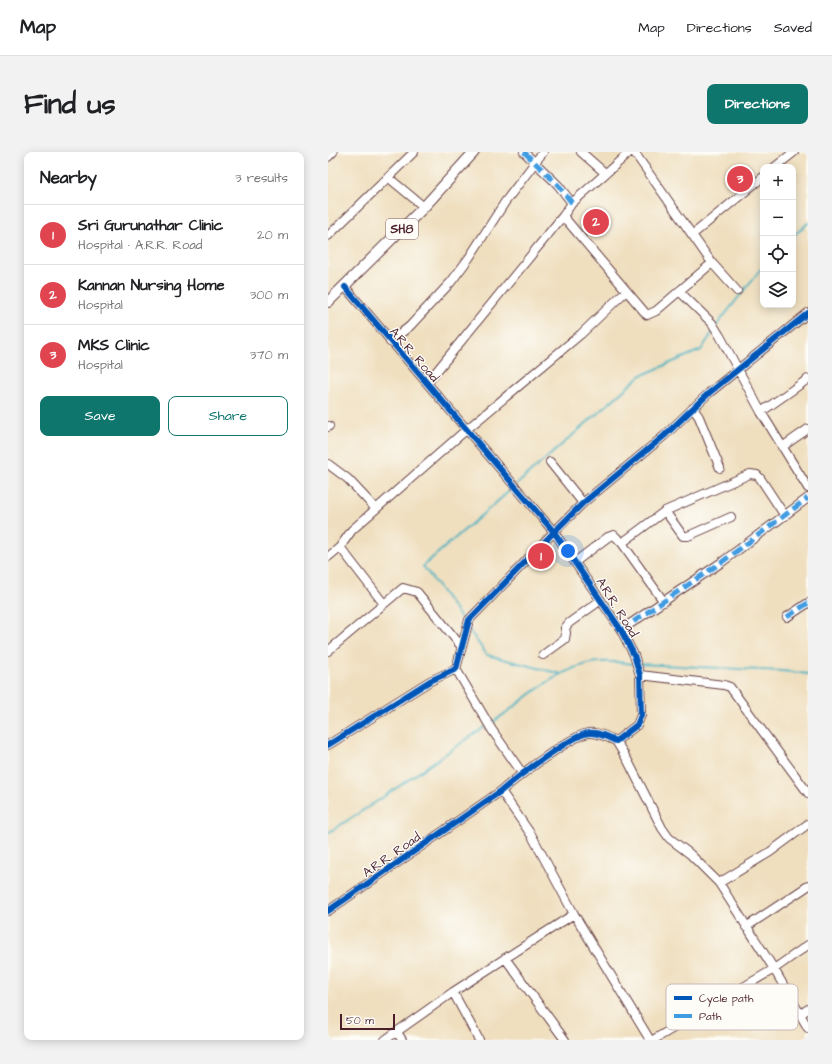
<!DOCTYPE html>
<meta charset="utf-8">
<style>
body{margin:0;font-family:"Architects Daughter",sans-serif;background:#f2f2f2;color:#202124}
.controls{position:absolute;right:12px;top:12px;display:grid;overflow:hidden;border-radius:8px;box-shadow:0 2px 10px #0003}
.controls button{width:36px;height:36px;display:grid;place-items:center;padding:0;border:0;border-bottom:1px solid #e0e0e0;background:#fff;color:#202124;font:20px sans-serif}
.scale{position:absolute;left:12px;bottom:10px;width:55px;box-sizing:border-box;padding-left:4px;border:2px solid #4a1f2b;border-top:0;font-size:11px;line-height:14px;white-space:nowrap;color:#4a1f2b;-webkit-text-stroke:3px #fdfcf7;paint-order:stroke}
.you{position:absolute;left:240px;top:399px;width:14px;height:14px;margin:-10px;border:3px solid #fff;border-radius:50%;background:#1a73e8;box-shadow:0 0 0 6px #1a73e833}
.badge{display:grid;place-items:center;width:26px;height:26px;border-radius:50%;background:#0f766e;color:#fff;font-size:13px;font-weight:700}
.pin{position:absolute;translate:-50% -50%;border:2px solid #fff;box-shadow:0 1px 4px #0006}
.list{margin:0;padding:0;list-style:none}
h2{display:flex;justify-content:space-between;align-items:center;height:52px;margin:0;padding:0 16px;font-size:17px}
h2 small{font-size:13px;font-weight:400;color:#757577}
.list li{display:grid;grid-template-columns:26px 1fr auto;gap:12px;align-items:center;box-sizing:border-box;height:60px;padding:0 16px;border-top:1px solid #e0e0e0}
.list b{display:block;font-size:15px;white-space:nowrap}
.list p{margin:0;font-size:13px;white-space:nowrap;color:#757577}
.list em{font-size:13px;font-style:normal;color:#757577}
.actions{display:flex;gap:8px;padding:12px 16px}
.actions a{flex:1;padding:9px 0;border:1px solid #0f766e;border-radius:8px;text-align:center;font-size:14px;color:#0f766e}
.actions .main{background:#0f766e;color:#fff}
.icon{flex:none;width:22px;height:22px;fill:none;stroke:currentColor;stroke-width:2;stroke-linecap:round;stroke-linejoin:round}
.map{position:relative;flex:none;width:480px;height:888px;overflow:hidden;border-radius:8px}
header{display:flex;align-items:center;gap:24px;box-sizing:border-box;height:56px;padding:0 20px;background:#fff;border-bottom:1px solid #e0e0e0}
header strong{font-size:19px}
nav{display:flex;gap:22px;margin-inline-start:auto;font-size:14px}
.intro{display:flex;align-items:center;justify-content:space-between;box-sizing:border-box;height:96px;padding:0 24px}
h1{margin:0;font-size:28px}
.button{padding:10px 18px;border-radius:8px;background:#0f766e;color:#fff;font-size:14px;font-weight:700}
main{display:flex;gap:24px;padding:0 24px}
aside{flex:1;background:#fff;border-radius:8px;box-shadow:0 2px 10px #0003}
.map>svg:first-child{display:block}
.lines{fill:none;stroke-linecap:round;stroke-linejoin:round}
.stream{stroke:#43b0c0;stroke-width:2}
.minor-casing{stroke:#633c41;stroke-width:10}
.major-casing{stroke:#633c41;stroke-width:12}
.minor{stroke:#fff;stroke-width:8}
.major{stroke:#fff;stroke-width:10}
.quiet{stroke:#409be1;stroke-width:5;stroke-dasharray:10 5;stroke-linecap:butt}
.cycleway-casing{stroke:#fdfcf7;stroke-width:8}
.cycleway{stroke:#0057b8;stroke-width:6}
.labels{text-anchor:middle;stroke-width:3;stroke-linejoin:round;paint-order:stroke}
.shield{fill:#fdfcf7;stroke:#806168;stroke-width:1}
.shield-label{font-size:12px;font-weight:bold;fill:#4a1f2b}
.street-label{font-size:13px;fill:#4a1f2b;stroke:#fdfcf7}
.key{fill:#fdfcf7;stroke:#c7baba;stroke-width:1}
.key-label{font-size:11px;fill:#4a1f2b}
</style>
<header>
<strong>Map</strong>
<nav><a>Map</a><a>Directions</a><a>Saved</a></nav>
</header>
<div class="intro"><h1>Find us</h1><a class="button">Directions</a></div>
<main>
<aside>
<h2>Nearby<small>3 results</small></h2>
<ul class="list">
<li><span class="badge" style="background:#e0444e">1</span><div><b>Sri Gurunathar Clinic</b><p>Hospital · A.R.R. Road</p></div><em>20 m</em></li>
<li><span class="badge" style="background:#e0444e">2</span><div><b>Kannan Nursing Home</b><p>Hospital</p></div><em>300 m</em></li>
<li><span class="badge" style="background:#e0444e">3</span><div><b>MKS Clinic</b><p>Hospital</p></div><em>370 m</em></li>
</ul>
<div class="actions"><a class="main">Save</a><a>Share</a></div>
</aside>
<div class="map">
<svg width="480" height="888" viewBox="0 0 480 888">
<rect width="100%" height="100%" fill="#fdfcf7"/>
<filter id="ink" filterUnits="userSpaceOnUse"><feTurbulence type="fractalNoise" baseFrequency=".025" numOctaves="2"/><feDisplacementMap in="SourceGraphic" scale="8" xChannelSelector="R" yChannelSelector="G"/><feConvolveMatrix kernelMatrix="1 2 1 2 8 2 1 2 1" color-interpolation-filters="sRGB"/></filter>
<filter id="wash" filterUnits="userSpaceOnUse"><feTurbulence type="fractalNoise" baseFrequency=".012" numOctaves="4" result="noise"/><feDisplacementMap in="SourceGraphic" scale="16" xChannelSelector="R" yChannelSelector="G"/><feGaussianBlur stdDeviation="0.9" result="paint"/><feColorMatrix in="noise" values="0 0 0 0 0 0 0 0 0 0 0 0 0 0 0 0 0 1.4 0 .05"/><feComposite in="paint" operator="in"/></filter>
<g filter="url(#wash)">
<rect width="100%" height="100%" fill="#efdfbf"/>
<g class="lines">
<path class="stream" d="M465,84L480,71
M388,174L435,114
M189,332L312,224L373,198L386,178
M138,473L95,414L186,335
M141,478L159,503L233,522
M312,512L454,519L480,522
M162,572C193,552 222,521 259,512C274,508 291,510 305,512
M0,681L51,648L158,574"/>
</g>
</g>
<g filter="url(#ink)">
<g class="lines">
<defs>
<path id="minor" d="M196,0L230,33L244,51
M253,0L277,21
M0,5L5,0
M447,15L466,0
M61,26L96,55
M235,64L319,163L328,159L384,111L306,0
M364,83L435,25
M0,84L86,0
M384,111L409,139
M351,139L384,171L392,184L433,260L480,336
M62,190L82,174L123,130L141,106L177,50L215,0
M99,231L235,64L244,51L302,0
M365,256L371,265L392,316
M433,260L480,227
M0,275L1,274
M454,295L480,277
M222,310L255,351
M0,312L20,327L48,357
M337,359L355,384H360L403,365
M294,391L337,359L422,322L429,323L432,326L457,364
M12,395L56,452
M0,405L12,395L24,378L138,278L253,182L298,139
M247,410L280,385L286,383L294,391L336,450
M459,465L480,451
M293,478L394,410L480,346
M0,499L75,436L89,440L133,494
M215,503L237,487L238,481L237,476L241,471L273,448
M128,517L164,578L194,621
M312,523L396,533L402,535L480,641
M288,589L300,609L334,676L341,686L362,702L391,731L446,817L480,876
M0,593L102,529L128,517L141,468L226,380L255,351L336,284L381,241L480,161
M173,639L204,684L246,762L322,888
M391,731L442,700L480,672
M0,759L173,639C187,627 245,582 261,581C270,580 280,585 288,589L309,573L313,563L312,523L306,503L293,478L226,380L17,135
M418,775L480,734
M177,806L237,888
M125,840L151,888
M473,862L480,857
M69,880L74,888
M57,888L125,840L246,762
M325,888L446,817L480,793"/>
<path id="major" d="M0,150L96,55L146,0"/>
</defs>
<use href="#minor" class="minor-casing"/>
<use href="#major" class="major-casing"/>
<use href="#minor" class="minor"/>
<use href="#major" class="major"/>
<path class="quiet" d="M196,0L230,33L244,51
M459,465L480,451
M293,478L394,410L480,346"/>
<defs>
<path id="cycleway" d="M0,593L102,529L128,517L141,468L226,380L255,351L336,284L381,241L480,161
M0,759L173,639C187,627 245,582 261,581C270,580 280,585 288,589L309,573L313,563L312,523L306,503L293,478L226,380L17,135"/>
</defs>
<use href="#cycleway" class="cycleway-casing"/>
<use href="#cycleway" class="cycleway"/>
</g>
</g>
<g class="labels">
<rect class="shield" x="58" y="67" width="32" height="20" rx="3"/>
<g class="shield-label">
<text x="74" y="81">SH8</text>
</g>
<g class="street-label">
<text transform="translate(87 202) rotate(49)" y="5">A.R.R. Road</text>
<text transform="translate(290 455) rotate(58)" y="5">A.R.R. Road</text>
<text transform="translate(63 702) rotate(-35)" y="5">A.R.R. Road</text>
</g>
</g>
<rect x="338" y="832" width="132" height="46" rx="6" class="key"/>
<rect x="346" y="844" width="18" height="4" fill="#0057b8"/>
<rect x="346" y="862" width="18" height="4" fill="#409be1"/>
<g class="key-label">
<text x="371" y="850">Cycle path</text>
<text x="371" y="868">Path</text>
</g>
</svg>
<div class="controls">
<button>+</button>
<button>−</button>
<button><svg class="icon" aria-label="locate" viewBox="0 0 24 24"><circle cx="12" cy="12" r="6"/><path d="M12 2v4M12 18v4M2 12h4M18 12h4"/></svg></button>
<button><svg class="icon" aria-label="layers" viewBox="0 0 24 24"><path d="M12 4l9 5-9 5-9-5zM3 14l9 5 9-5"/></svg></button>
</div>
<div class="scale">50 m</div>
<div class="you"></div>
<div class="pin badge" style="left:213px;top:404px;background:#e0444e">1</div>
<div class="pin badge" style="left:268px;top:70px;background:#e0444e">2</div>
<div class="pin badge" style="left:412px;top:27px;background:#e0444e">3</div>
</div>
</main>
